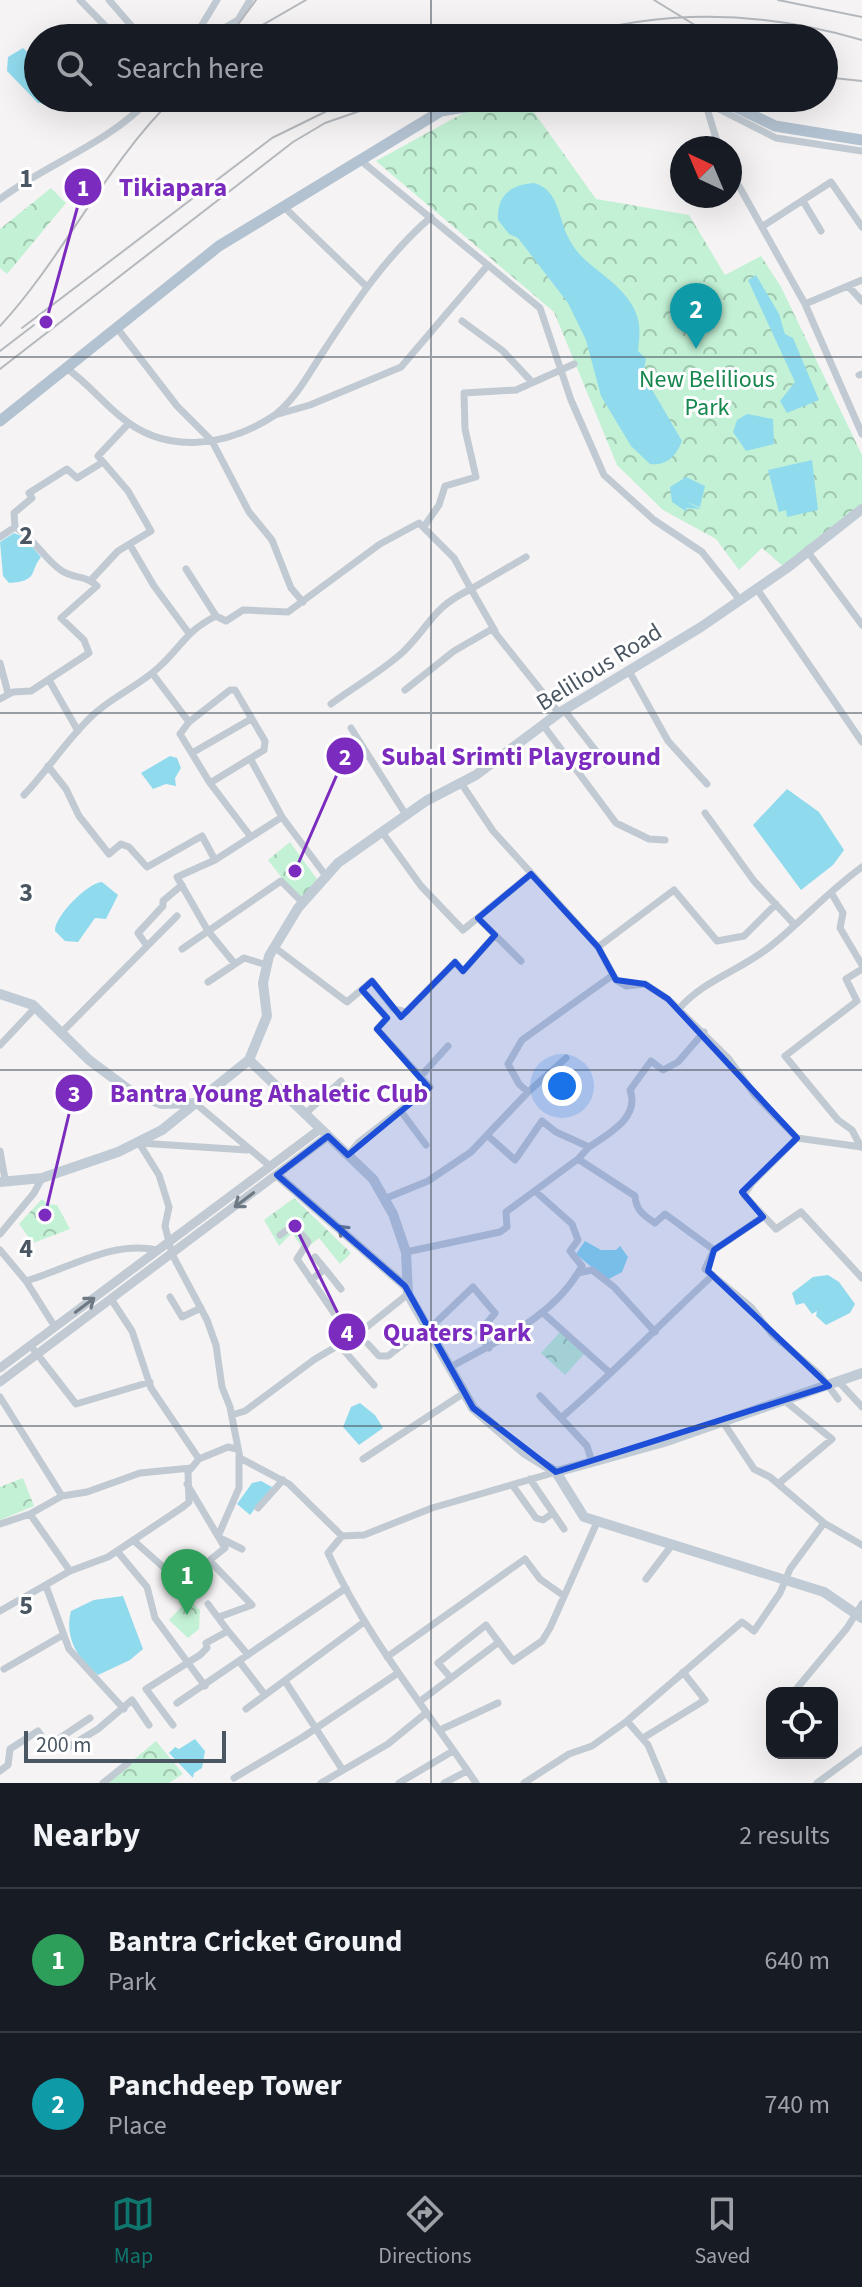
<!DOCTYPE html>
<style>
body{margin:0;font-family:"Source Sans 3",sans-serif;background:#20242c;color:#f1f3f6}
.controls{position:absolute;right:24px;bottom:24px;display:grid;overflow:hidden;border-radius:16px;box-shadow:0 8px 32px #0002}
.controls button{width:72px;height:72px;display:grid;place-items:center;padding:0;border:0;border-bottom:2px solid #363941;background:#171b24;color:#f1f3f6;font:40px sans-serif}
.compass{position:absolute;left:670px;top:136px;width:72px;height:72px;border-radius:50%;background:#171b24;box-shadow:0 8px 32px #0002;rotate:316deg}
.scale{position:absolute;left:24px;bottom:20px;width:202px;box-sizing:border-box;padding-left:8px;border:4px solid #4a5661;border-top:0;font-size:22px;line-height:28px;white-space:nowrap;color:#4a5661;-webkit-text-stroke:6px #fff;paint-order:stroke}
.you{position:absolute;left:562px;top:1086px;width:28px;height:28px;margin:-20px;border:6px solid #fff;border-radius:50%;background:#1a73e8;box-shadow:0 0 0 12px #1a73e833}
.badge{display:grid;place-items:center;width:52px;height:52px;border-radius:50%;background:#0f766e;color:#fff;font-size:26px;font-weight:700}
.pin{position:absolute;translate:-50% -66px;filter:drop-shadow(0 2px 4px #0008)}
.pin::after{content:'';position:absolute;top:42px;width:28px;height:24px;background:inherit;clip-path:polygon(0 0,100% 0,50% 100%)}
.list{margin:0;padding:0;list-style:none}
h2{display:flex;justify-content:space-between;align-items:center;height:104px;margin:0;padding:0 32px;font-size:34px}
h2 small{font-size:26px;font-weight:400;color:#9ea1a6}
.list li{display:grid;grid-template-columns:52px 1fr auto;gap:24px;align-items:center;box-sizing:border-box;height:144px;padding:0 32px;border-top:2px solid #363941}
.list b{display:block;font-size:30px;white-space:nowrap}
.list p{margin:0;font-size:26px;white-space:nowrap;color:#9ea1a6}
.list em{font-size:26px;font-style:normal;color:#9ea1a6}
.icon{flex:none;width:44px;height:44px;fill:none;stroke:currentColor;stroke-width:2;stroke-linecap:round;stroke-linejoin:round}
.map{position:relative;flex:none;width:862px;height:1783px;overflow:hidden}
.search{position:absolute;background:#171b24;box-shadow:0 8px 32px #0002;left:24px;right:24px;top:24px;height:88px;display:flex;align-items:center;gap:20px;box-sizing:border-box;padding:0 28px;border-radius:44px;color:#9ea1a6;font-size:30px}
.sheet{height:392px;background:#171b24}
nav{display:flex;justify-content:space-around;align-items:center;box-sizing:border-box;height:112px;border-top:2px solid #363941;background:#171b24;font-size:22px;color:#9ea1a6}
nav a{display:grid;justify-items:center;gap:4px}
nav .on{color:#0f766e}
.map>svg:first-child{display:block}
.park{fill:url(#park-crowns)}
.water{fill:#90daee}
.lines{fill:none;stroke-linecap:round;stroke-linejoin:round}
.minor{stroke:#c1cad2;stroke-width:7}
.tertiary{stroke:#c1cad2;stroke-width:9}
.secondary{stroke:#c1cbd6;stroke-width:10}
.primary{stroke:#b3c2d1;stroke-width:11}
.rail{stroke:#b5b8bd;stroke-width:2}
.oneway{stroke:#6e7983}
.marked{fill:#1d4ed8;fill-opacity:0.2;stroke:#1d4ed8;stroke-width:6;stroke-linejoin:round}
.grid{fill:none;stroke:#4a5661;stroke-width:2;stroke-opacity:0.55}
.labels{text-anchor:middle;stroke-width:6;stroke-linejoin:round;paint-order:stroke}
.park-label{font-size:24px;fill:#17864f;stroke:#fff}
.street-label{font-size:24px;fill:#4a5661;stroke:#fff}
.grid-label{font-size:26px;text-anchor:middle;font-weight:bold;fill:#4a5661;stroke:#fff;stroke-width:6;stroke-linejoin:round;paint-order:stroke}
.leader{fill:none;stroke:#7b2cbf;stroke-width:3}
.callout-dot{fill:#7b2cbf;stroke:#fff;stroke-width:3}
.mark-label{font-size:24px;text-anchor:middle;font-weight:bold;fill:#fff}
.callout-label{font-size:26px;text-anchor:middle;font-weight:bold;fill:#7b2cbf;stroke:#fff;stroke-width:6;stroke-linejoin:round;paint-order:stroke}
</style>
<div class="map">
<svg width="862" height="1783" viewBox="0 0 862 1783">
<defs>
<pattern id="park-crowns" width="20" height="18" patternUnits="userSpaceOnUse" patternTransform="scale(2)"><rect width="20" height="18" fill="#c3f1d5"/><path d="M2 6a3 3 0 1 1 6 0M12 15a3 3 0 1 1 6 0" fill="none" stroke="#a0c6b0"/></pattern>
</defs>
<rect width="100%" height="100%" fill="#f5f3f3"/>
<path class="park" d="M503,100L526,101L596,199L689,215L725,275L761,256L781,287L862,455V505L784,567L762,548L739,570L716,539L663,510L617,465L554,312L376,161L480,104Z
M51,188L66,203L7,274L0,268V229Z
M290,842L319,882L299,900L268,860Z
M294,1198L351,1253L340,1264L319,1238L304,1250L292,1233L279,1246L264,1220Z
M42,1199L47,1204L57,1205L70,1229L33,1243L19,1224Z
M560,1332L584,1354L565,1375L541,1353Z
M23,1478L34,1506L0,1520V1487Z
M189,1599L200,1610L199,1629L188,1638L169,1620Z
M156,1741L183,1774L169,1783H106Z"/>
<path class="water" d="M23,48L38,62V98H58L50,104L38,103L7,71L8,57Z
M534,183C559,190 558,217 568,237C581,265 611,275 628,299C642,318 640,331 638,351L646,359L643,374L682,441C676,456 667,466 650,464L631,446L601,396L586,340L568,303L518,238L509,234L498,220C497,195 510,185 534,183Z
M756,275L779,314L785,334L793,338L819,400L787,413L780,401L795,382L748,280Z
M747,414L773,419L774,444L746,451L733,432L737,420Z
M812,460L818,510L787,517L786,510L779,512L768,470Z
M686,477L705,486L700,507L686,502L701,509L686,508L687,512L672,502L670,487Z
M14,533L24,537L41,557C29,572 39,581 9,583L3,576L0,542Z
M170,756L177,758L181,768L175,778L176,786L166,784L153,789L141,773Z
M787,789L819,812L844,850L833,865L801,890L753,825Z
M102,882L118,895L106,919L95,918L78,942L65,941L55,931C54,917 87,883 102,882Z
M585,1241L601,1250H616L620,1246L628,1257L622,1272L607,1280L576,1254Z
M828,1275L839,1282L855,1304L850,1313L826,1325L816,1316L817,1311L812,1314L804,1303L796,1305L792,1293L813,1277Z
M360,1403L375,1415L383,1428L359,1445L343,1427L351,1407Z
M261,1481L272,1487L250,1515L237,1504L252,1483Z
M123,1596L143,1649L130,1660L98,1675C78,1659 64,1638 71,1611L94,1600Z
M195,1739L205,1751L202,1768L194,1773L193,1778L169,1753L175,1747L179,1749Z"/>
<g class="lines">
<path class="minor" d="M80,0L117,38
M109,0L142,38
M194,38L217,0
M207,38L238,20L250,0
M673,98L705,102L776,138L862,151
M705,102L719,148
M360,160L540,308L571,400L604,475L654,520L702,552L740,600
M730,170L805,304L862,434
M0,199C51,161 105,146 151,98
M803,201L821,231
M284,207L367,287
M431,217C386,256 355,303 323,352C308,375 297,397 275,415L310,405L401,367L488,265
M763,226L831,182L862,227
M849,287L862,301
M805,304L862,280
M462,321L503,351L531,381
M117,328L177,406L212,441L249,512L272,540L291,588L303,602
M66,368C88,383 101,401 121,417C167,456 228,446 275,415
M859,375L862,374
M425,525L439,505L445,486L476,477L465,429L464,393L516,390L574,364
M15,527L14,513L32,498L29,493L67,469L77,478L103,462
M0,537L15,527C34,538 46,561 62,571C75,579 86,575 97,586L61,618L84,640L89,653L31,691L13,692L0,699
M130,545L154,586L188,632
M808,552L862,625
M186,569L216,616
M91,580L118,551L151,531L128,491L98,456L129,423
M757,589L862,742
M0,663L8,693
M629,671L668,741L707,784
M152,673L189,722L230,690H235L265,741L264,750L210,783L251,837
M49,680L78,731
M405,690L454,651L492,629L559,713
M331,704C355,686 381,672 403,652C432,624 430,609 471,589L495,631
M564,710L606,764
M189,722L180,734L210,783
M543,725L616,823L649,839L665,840
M351,728L406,815
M192,753L251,719
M251,760L282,817
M48,766L66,789L79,816L109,854L121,844L129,847L147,867L202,836L215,860L282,817L326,876
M461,783L493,831L598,947L616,980L626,986L645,984L668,999L729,1059L754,1094L797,1138L862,1147
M24,795C48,770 67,739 93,715C112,697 137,687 158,668C183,646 183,633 216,616L226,621L243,610L288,612L380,544L419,523L454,558L471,589L526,557
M705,813L754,881L794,924
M382,832L421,886L463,930L531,874
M215,860L177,877L208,931L235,964
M832,894L843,913L840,928L862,965
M478,918L521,961
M147,946L138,933L163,906V901L182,885
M274,947L347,1002L372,981L394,1009L406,1012L455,962L463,971L495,935
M598,947L674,890L717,941L744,936L776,904
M182,949L281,881L303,903
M208,982L244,958L267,965
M679,1009C703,980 744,969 772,945C803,920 830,890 862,867
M61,1033L177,916
M0,1045L35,1008
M420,1077L448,1046
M528,1092L566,1058
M195,1103L270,1166
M400,1110L426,1145
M305,1114L341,1081
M487,1135L515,1160L542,1121L556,1132L589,1147L578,1159L635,1196C636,1210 643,1215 655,1223L665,1214L714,1250L705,1269L751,1307L772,1334L820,1375L838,1399
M797,1138L752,1183L744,1195L776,1229L801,1212L862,1278
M139,1143L159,1175L169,1207L165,1226L172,1254L207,1320L216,1345L222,1387L230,1407L240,1458L289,1484L342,1536L364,1535L432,1508L556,1472
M139,1143L247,1150
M589,1147C610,1133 640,1117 630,1090L651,1061L663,1070L678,1062L704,1032
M861,1147L852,1130L838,1120L785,1056L857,1001L846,979L862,969
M0,1151L5,1179
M348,1155L359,1142L430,1087L377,1029L387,1018L362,990
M384,1199L428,1181L471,1152L528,1092L519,1084L508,1064L522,1040L613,975
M0,1234L34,1193L42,1178
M280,1235L294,1225L308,1242L297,1259L351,1338
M0,1250L26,1281L55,1327
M714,1250L763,1217
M406,1252L500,1232L507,1227L506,1212L578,1159
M325,1269L341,1289
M578,1273L592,1270L614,1287L655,1332
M311,1280L325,1269L315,1257
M26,1281C68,1269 112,1240 157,1250
M170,1297L182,1317L201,1308
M111,1299L132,1331L151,1388L199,1459L228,1447L237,1449
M543,1313L609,1372
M427,1331L473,1287L495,1313L479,1333L489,1348
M368,1344L379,1356H388L425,1327
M340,1346L374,1385
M34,1350L76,1404L150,1382
M449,1368C498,1340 554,1318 582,1266L570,1251L578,1240L572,1224L535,1191
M839,1382L862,1407
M540,1396L561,1418
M0,1397L62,1496L30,1514L70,1571L0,1611
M232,1415L245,1411L315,1359L358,1334L408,1294
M723,1422L754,1469L770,1477L824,1523L862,1545
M363,1459L464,1393
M592,1462L587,1446L561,1418C614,1373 662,1322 713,1275
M530,1479L564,1529
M778,1484L832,1439L785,1401
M513,1486L536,1518L543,1520L553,1513
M62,1496L87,1492L140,1473L191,1468
M258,1508L283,1480
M0,1524L30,1514
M219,1534L239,1488V1456
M342,1536L328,1553C366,1637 425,1707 476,1783
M222,1539L242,1549
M133,1540L181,1583L225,1548L187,1484
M117,1551L147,1587L155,1618L205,1686
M210,1561L252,1605L219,1617
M70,1571L108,1557L183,1507L189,1502L188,1472L199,1459
M646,1579L672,1545
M46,1586L69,1649L124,1709
M228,1631L248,1655
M387,1657L525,1559L540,1579L564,1596
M239,1661L265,1695
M4,1669L63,1635
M451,1678L438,1663L486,1625L513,1661L542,1641L550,1628L598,1520
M285,1681L342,1769
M793,1693L847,1628L862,1604
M419,1702L499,1642
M177,1703L346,1588
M246,1709L364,1622
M627,1721L648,1745L664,1783
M173,1725L146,1689L200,1655L207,1648L206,1643L228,1631L208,1604
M440,1730L498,1703
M643,1738L705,1700L683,1672
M62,1751L98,1729L132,1700L149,1725
M0,1771L8,1765L10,1749L38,1731L48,1746L90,1718
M234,1778L303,1737L398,1673
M103,1783L128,1763
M321,1783L388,1744L426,1713
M399,1783L453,1751
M444,1783L467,1771
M524,1783L569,1754L592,1746L627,1721L742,1622L754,1631L780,1593L790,1569L824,1523
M817,1783L862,1750"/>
<path class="tertiary" d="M277,1175L405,1286
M0,1368L320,1129
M0,1382L328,1136"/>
<path class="secondary" d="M0,994L33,1005L89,1060L132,1092L162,1104L195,1103
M249,1060L373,1179L393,1214L406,1252L408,1294L473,1408L525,1453L556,1472L584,1517L824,1592L862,1618
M0,1182L42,1178L118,1152L162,1130L249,1060L267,1016L263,983L269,956L298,908L338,863L426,801L476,775L559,713L701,627L787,568L862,509
M556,1472L664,1442L862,1373"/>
<path class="primary" d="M717,98L775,126L862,140
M0,421L219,246L441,111L520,98"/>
<path class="rail" d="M654,0L716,38
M778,0L862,17
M228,38L256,0
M240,38L306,0
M566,38C664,8 764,11 862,40
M824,77L862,81
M0,326C64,257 107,162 174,98
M22,328L272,138L335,107
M0,351L34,325
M0,369L293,142L325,123L397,98"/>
</g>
<defs><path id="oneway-shaft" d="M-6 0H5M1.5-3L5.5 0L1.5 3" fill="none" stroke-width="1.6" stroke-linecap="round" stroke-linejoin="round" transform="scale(2)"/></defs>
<g class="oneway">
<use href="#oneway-shaft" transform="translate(244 1200) rotate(143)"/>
<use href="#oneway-shaft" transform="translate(347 1234) rotate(-136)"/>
<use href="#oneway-shaft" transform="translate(85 1305) rotate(-37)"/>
</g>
<path class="marked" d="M531,874L598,947L616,980L645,984L668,999L797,1138L742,1192L763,1217L714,1250L708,1271L829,1386L556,1472L473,1408L405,1286L277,1175L328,1136L348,1155L429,1088L377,1029L387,1018L362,990L372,981L401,1017L455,962L463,971L495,935L478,918Z"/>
<path class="grid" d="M431,0V38M431,98V1783M0,357H862M0,713H862M0,1070H862M0,1426H862"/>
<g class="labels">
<g class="park-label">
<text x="707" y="387">New Belilious<tspan x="707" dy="28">Park</tspan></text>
</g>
<g class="street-label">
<text transform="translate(599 667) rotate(-32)" y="8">Belilious Road</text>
</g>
</g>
<g class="grid-label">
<text x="26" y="187">1</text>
<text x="26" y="544">2</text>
<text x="26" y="901">3</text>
<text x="26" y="1257">4</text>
<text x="26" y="1614">5</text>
</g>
<path class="leader" d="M46 322L83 187M295 871L345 756M45 1215L74 1093M295 1226L347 1332"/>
<g class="callout-dot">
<circle cx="46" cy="322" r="8"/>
<circle cx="295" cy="871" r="8"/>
<circle cx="45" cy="1215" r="8"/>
<circle cx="295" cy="1226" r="8"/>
<circle cx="83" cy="187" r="20"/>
<circle cx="345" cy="756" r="20"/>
<circle cx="74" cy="1093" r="20"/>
<circle cx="347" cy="1332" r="20"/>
</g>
<g class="mark-label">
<text x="83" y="196">1</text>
<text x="345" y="765">2</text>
<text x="74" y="1102">3</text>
<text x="347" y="1341">4</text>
</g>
<g class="callout-label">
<text x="173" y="196">Tikiapara</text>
<text x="521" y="765">Subal Srimti Playground</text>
<text x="269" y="1102">Bantra Young Athaletic Club</text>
<text x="457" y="1341">Quaters Park</text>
</g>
</svg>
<div class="controls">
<button><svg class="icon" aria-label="locate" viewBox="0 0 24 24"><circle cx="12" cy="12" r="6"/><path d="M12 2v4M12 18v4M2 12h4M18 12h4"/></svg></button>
</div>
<svg class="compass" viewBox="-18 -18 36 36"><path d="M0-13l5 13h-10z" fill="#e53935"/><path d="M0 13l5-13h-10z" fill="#9ea1a6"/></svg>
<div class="scale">200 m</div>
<div class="you"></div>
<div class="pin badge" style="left:187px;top:1615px;background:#2e9e5b">1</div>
<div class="pin badge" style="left:696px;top:349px;background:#0f9aa8">2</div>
<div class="search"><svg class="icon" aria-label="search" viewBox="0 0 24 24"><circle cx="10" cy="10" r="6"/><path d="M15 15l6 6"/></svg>Search here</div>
</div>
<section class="sheet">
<h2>Nearby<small>2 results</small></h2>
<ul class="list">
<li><span class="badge" style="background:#2e9e5b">1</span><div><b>Bantra Cricket Ground</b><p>Park</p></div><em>640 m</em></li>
<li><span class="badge" style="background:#0f9aa8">2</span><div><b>Panchdeep Tower</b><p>Place</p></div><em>740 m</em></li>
</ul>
</section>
<nav>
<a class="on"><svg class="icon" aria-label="map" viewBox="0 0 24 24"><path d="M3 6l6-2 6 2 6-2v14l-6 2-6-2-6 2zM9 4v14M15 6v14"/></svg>Map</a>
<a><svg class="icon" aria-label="directions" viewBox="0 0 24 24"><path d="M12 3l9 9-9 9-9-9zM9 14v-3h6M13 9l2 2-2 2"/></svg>Directions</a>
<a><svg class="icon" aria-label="saved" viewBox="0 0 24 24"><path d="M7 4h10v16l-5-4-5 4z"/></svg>Saved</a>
</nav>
